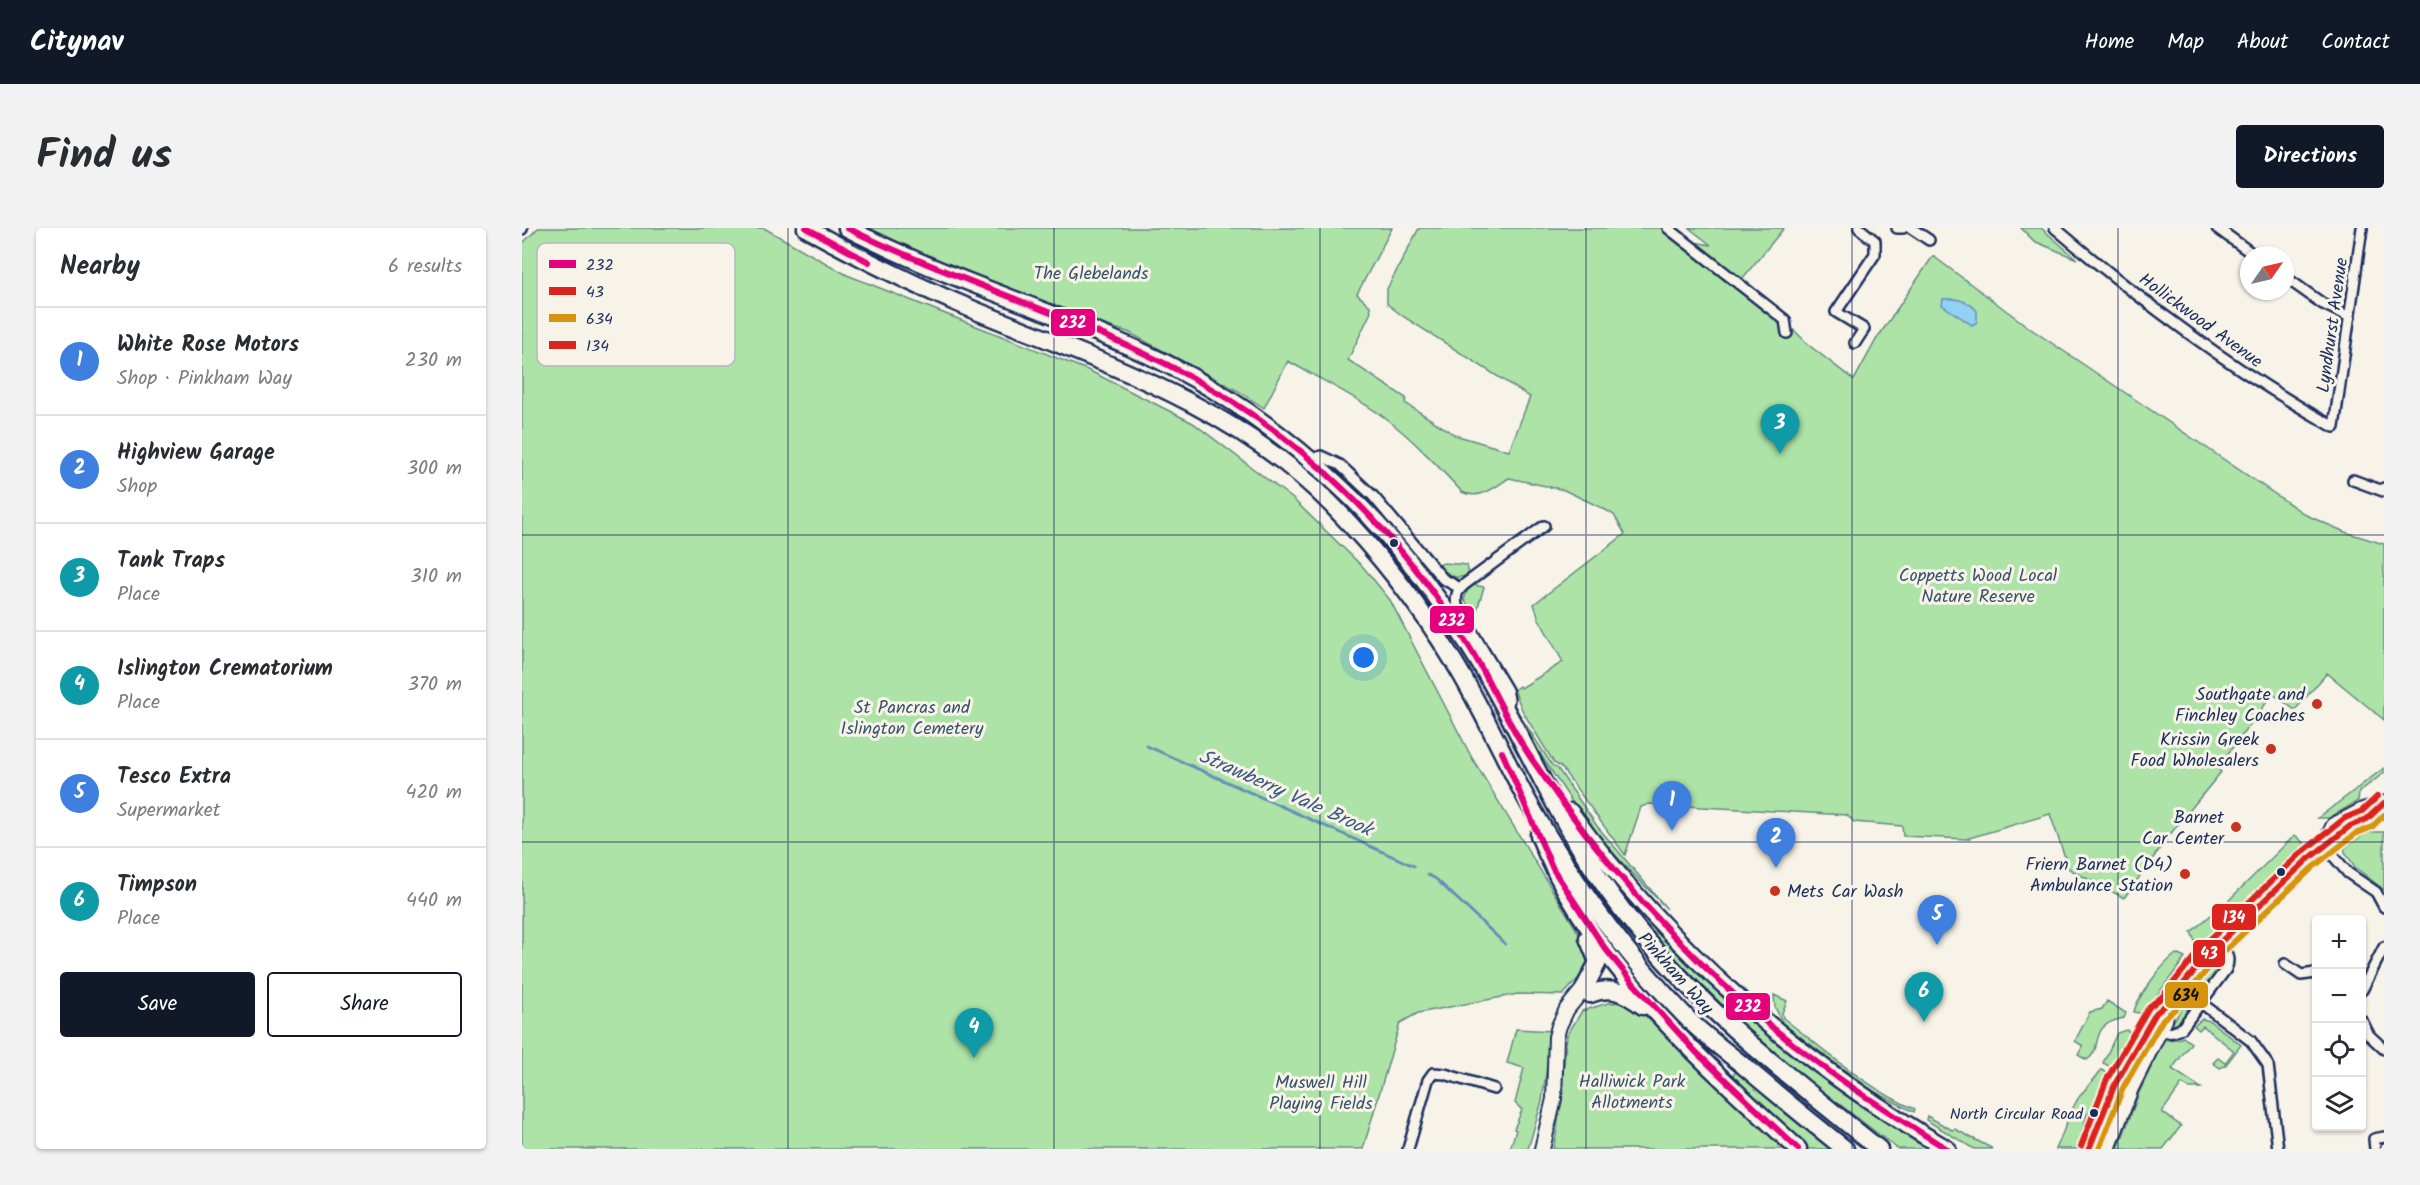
<!DOCTYPE html>
<meta charset="utf-8">
<style>
body{margin:0;font-family:Kalam,sans-serif;background:#f2f2f3;color:#2b2b33}
.controls{position:absolute;right:18px;bottom:18px;display:grid;overflow:hidden;border-radius:6px;box-shadow:0 2px 4px #0004}
.controls button{width:54px;height:54px;display:grid;place-items:center;padding:0;border:0;border-bottom:2px solid #e1e1e2;background:#fff;color:#2b2b33;font:30px sans-serif}
.compass{position:absolute;left:1718px;top:18px;width:54px;height:54px;border-radius:50%;background:#fff;box-shadow:0 2px 4px #0004;rotate:56deg}
.you{position:absolute;left:842px;top:430px;width:21px;height:21px;margin:-15px;border:4px solid #fff;border-radius:50%;background:#1a73e8;box-shadow:0 0 0 9px #1a73e833}
.badge{display:grid;place-items:center;width:39px;height:39px;border-radius:50%;background:#111827;color:#fff;font-size:20px;font-weight:700}
.pin{position:absolute;translate:-50% -50px;filter:drop-shadow(0 2px 3px #0008)}
.pin::after{content:'';position:absolute;top:32px;width:21px;height:18px;background:inherit;clip-path:polygon(0 0,100% 0,50% 100%)}
.list{margin:0;padding:0;list-style:none}
h2{display:flex;justify-content:space-between;align-items:center;height:78px;margin:0;padding:0 24px;font-size:26px}
h2 small{font-size:20px;font-weight:400;color:#7c7c81}
.list li{display:grid;grid-template-columns:39px 1fr auto;gap:18px;align-items:center;box-sizing:border-box;height:108px;padding:0 24px;border-top:2px solid #e1e1e2}
.list b{display:block;font-size:22px;white-space:nowrap}
.list p{margin:0;font-size:20px;white-space:nowrap;color:#7c7c81}
.list em{font-size:20px;font-style:normal;color:#7c7c81}
.actions{display:flex;gap:12px;padding:18px 24px}
.actions a{flex:1;padding:14px 0;border:2px solid #111827;border-radius:6px;text-align:center;font-size:21px;color:#111827}
.actions .main{background:#111827;color:#fff}
.icon{flex:none;width:33px;height:33px;fill:none;stroke:currentColor;stroke-width:2;stroke-linecap:round;stroke-linejoin:round}
.map{position:relative;flex:none;width:1862px;height:921px;overflow:hidden;border-radius:6px}
header{display:flex;align-items:center;gap:36px;box-sizing:border-box;height:84px;padding:0 30px;background:#111827;color:#fff}
header strong{font-size:28px}
nav{display:flex;gap:33px;margin-inline-start:auto;font-size:21px}
.intro{display:flex;align-items:center;justify-content:space-between;box-sizing:border-box;height:144px;padding:0 36px}
h1{margin:0;font-size:42px}
.button{padding:15px 27px;border-radius:6px;background:#111827;color:#fff;font-size:21px;font-weight:700}
main{display:flex;gap:36px;padding:0 36px}
aside{flex:1;background:#fff;border-radius:6px;box-shadow:0 2px 4px #0004}
.map>svg:first-child{display:block}
.green{fill:#ade3a6;stroke:#648982;stroke-width:1.5}
.water{fill:#93d1f4;stroke:#6390b8;stroke-width:1.5}
.lines{fill:none;stroke-linecap:round;stroke-linejoin:round}
.stream{stroke:#6390b8;stroke-width:3}
.street-casing{stroke:#1b2f5e;stroke-width:14}
.secondary-casing{stroke:#1b2f5e;stroke-width:18}
.highway-casing{stroke:#1b2f5e;stroke-width:21}
.street{stroke:#f7f3e8;stroke-width:9}
.secondary{stroke:#f7f3e8;stroke-width:14}
.highway{stroke:#f7f3e8;stroke-width:16}
.bus-1-casing{stroke:#f7f3e8;stroke-width:10}
.bus-2-casing{stroke:#f7f3e8;stroke-width:10}
.bus-3-casing{stroke:#f7f3e8;stroke-width:10}
.bus-4-casing{stroke:#f7f3e8;stroke-width:10}
.bus-1{stroke:#e5007d;stroke-width:6}
.bus-2{stroke:#dc241f;stroke-width:6}
.bus-3{stroke:#d6940e;stroke-width:6}
.bus-4{stroke:#dc241f;stroke-width:6}
.grid{fill:none;stroke:#1b2f5e;stroke-width:1.5;stroke-opacity:0.55}
.bus-dot{fill:#1b2f5e;stroke:#f7f3e8;stroke-width:2}
.poi-dot{fill:#c8321e;stroke:#f7f3e8;stroke-width:2}
.labels{text-anchor:middle;stroke-width:6;stroke-linejoin:round;paint-order:stroke}
.bus-label{font-size:16px;fill:#1b2f5e;stroke:#f7f3e8;text-anchor:end}
.park-label{font-size:18px;fill:#38536c;stroke:#f7f3e8}
.street-label{font-size:18px;fill:#1b2f5e;stroke:#f7f3e8}
.poi-label{font-size:18px;fill:#1b2f5e;stroke:#f7f3e8;text-anchor:end}
.water-label{font-size:20px;font-style:italic;fill:#395884;stroke:#f7f3e8}
.key{fill:#f7f3e8;stroke:#b5b8bf;stroke-width:1.5}
.key-label{font-size:16px;fill:#1b2f5e}
.line-badge{stroke:#f7f3e8;stroke-width:2}
.badge-label{font-size:16px;text-anchor:middle;font-weight:bold;fill:#fff}
.pale-badge-label{font-size:16px;text-anchor:middle;font-weight:bold;fill:#111}
</style>
<header>
<strong>Citynav</strong>
<nav><a>Home</a><a>Map</a><a>About</a><a>Contact</a></nav>
</header>
<div class="intro"><h1>Find us</h1><a class="button">Directions</a></div>
<main>
<aside>
<h2>Nearby<small>6 results</small></h2>
<ul class="list">
<li><span class="badge" style="background:#3f7fe0">1</span><div><b>White Rose Motors</b><p>Shop · Pinkham Way</p></div><em>230 m</em></li>
<li><span class="badge" style="background:#3f7fe0">2</span><div><b>Highview Garage</b><p>Shop</p></div><em>300 m</em></li>
<li><span class="badge" style="background:#0f9aa8">3</span><div><b>Tank Traps</b><p>Place</p></div><em>310 m</em></li>
<li><span class="badge" style="background:#0f9aa8">4</span><div><b>Islington Crematorium</b><p>Place</p></div><em>370 m</em></li>
<li><span class="badge" style="background:#3f7fe0">5</span><div><b>Tesco Extra</b><p>Supermarket</p></div><em>420 m</em></li>
<li><span class="badge" style="background:#0f9aa8">6</span><div><b>Timpson</b><p>Place</p></div><em>440 m</em></li>
</ul>
<div class="actions"><a class="main">Save</a><a>Share</a></div>
</aside>
<div class="map">
<svg width="1862" height="921" viewBox="0 0 1862 921">
<rect width="100%" height="100%" fill="#f7f3e8"/>
<filter id="ink" filterUnits="userSpaceOnUse"><feTurbulence type="fractalNoise" baseFrequency=".0167" numOctaves="2"/><feDisplacementMap in="SourceGraphic" scale="12" xChannelSelector="R" yChannelSelector="G"/><feConvolveMatrix kernelMatrix="1 2 1 2 8 2 1 2 1" color-interpolation-filters="sRGB"/></filter>
<g filter="url(#ink)">
<path class="green" d="M16,0H242L325,47L568,143L671,195L771,271L842,340L868,372L950,530L1073,732L1041,767L996,766L896,785L878,795L841,921H0V16Z
M347,0H870L835,66L848,78L849,84L826,132L884,170L883,175L933,207L987,223L1008,169L882,89L865,76V61L897,0H1145L1269,103L1272,102L1288,118L1332,152L1354,112L1411,28L1509,101L1784,287L1823,304L1862,316V492L1805,445L1773,482L1751,466L1695,540L1699,544L1650,604L1602,670L1547,641L1528,586L1444,611L1381,608L1380,598L1332,594L1325,587L1127,576L1119,579L1103,627L1039,539L1032,535L1001,484L992,462L997,458L999,460L1041,434L1017,391L1012,376L1103,306L1092,287L1082,281L1042,262L987,250C973,259 957,273 940,264C916,238 891,211 863,190C832,167 799,152 766,133L742,180L718,164L606,104L579,96L403,27Z
M1167,0H1262L1220,51L1172,14L1189,17Z
M1499,0H1519L1555,31L1512,13Z
M922,335L945,337L947,346C933,354 926,346 916,337Z
M952,357L962,359L955,382L948,380L942,372L945,363Z
M995,483L1030,537L1036,541L1075,598L1145,681L1069,602L1020,529Z
M1862,540V545L1837,564L1836,573L1807,590H1796Z
M1850,604H1862V662L1833,639L1823,624V620C1832,613 1840,606 1850,604Z
M1773,607L1785,618L1720,684L1708,680L1704,675Z
M1695,682L1705,694L1675,718L1669,704Z
M1123,686L1413,921H1376L1274,843L1223,800L1142,719L1119,690Z
M1654,726L1663,730L1621,786L1612,784C1615,769 1641,735 1654,726Z
M1701,730L1702,736L1656,796L1649,797L1673,760Z
M1252,767L1265,773L1260,785L1261,790C1302,821 1346,862 1393,881L1392,884L1351,863L1261,796L1253,779Z
M1585,773L1604,785L1602,790C1564,797 1583,820 1565,832L1556,827L1561,818L1553,813L1568,784L1580,781Z
M1103,774L1118,783L1264,921H1031L1035,902L1045,807L1060,783L1086,775Z
M1680,791L1688,793L1719,817L1703,838L1698,840L1691,835L1696,830L1703,835L1712,823L1681,798L1677,802L1672,798Z
M994,801L1030,803L1020,873L1006,921H988L994,902L992,901L1000,882L993,875L1002,840L985,835Z
M1604,802L1610,805L1591,840L1581,835L1595,805Z
M1661,809L1669,815L1650,841L1679,860H1667L1660,856L1640,884L1659,898L1641,921H1596L1617,865L1642,812L1656,811Z
M1579,842L1589,846L1575,878L1565,886L1556,921H1534C1541,907 1545,890 1553,876C1559,863 1571,855 1579,842Z
M1214,844L1309,921H1283L1208,849Z
M1405,888L1430,902L1433,901L1471,921H1452L1404,892Z"/>
<path class="water" d="M1421,71C1434,70 1447,73 1455,83V94L1450,97L1420,77Z"/>
<g class="lines">
<path class="stream" d="M625,518L892,638
M906,647L914,651L983,716"/>
<defs>
<path id="street" d="M1146,0L1263,92L1265,105
M1375,0H1381
M1389,0L1407,12
M1533,0C1621,75 1711,142 1812,199L1840,0
M1695,0L1732,27
M0,1V0
M1763,49L1801,76L1828,89
M1333,115L1342,101L1314,84L1353,26V13L1337,0
M788,232L799,228L818,237L851,268L921,351L938,360
M1831,252L1861,263L1862,260
M985,482L987,471L985,462L935,378C933,367 935,363 943,356L1022,298
M1802,617L1826,645L1854,664L1862,679
M1763,736L1779,747L1794,745
M1840,762L1862,719
M1678,774L1729,813L1746,837L1756,921
M1840,793L1847,807L1862,821
M1639,802C1648,806 1651,805 1660,800L1704,741C1709,730 1704,723 1697,715
M886,921L906,852L911,845L923,846L972,861
M1853,921L1852,911L1862,909"/>
<path id="secondary" d="M1802,617L1812,597L1841,582L1858,577
M1020,921L1032,871L1034,809L1037,798L1045,781L1063,759
M1567,921L1593,856L1634,785L1646,775L1686,726L1784,633L1828,598L1845,591L1862,575
M1586,921L1609,860L1643,792L1646,775"/>
<path id="highway" d="M284,0C338,30 394,58 452,82C576,133 713,177 809,276C855,323 898,378 932,434C956,473 975,515 996,555C1016,593 1039,630 1063,666C1094,711 1130,754 1168,793C1185,810 1205,824 1223,839C1256,867 1289,894 1323,921
M325,0C427,53 539,84 641,134C706,166 764,208 816,257C874,310 922,375 962,442C1001,510 1032,583 1076,648C1152,762 1253,837 1357,921
M1048,584C1147,722 1279,836 1425,921
M1017,607C1068,735 1177,830 1276,921
M1063,759L1076,734L1066,710
M1068,766C1090,757 1103,765 1121,778"/>
</defs>
<use href="#street" class="street-casing"/>
<use href="#secondary" class="secondary-casing"/>
<use href="#highway" class="highway-casing"/>
<use href="#street" class="street"/>
<use href="#secondary" class="secondary"/>
<use href="#highway" class="highway"/>
<defs>
<path id="bus-1" d="M284,0L347,34
M325,0C429,51 541,84 644,136C708,168 768,210 819,259C869,306 912,361 948,420C970,456 985,495 1009,530C1090,650 1190,759 1308,844C1346,871 1385,896 1425,921
M980,524L1031,641L1082,719L1112,756L1174,824L1276,921"/>
<path id="bus-2" d="M1567,921L1593,856L1634,785L1646,775L1686,726L1784,633L1828,598L1845,591L1862,575"/>
<path id="bus-3" d="M1577,921L1601,860L1641,791L1653,781L1693,732L1790,640L1833,606L1850,599L1862,587"/>
<path id="bus-4" d="M1559,918L1585,851L1627,779L1640,769L1680,719L1778,626L1823,590L1840,583L1856,568"/>
</defs>
<use href="#bus-1" class="bus-1-casing"/>
<use href="#bus-2" class="bus-2-casing"/>
<use href="#bus-3" class="bus-3-casing"/>
<use href="#bus-4" class="bus-4-casing"/>
<use href="#bus-1" class="bus-1"/>
<use href="#bus-2" class="bus-2"/>
<use href="#bus-3" class="bus-3"/>
<use href="#bus-4" class="bus-4"/>
</g>
</g>
<path class="grid" d="M266,0V921M532,0V921M798,0V921M1064,0V921M1330,0V921M1596,0V921M0,307H1862M0,614H1862"/>
<g class="bus-dot">
<circle cx="872" cy="315" r="5"/>
<circle cx="1759" cy="644" r="5"/>
<circle cx="1572" cy="885" r="5"/>
</g>
<g class="poi-dot">
<circle cx="1795" cy="476" r="6"/>
<circle cx="1749" cy="521" r="6"/>
<circle cx="1714" cy="599" r="6"/>
<circle cx="1663" cy="646" r="6"/>
<circle cx="1253" cy="663" r="6"/>
</g>
<g class="labels">
<g class="bus-label">
<text x="1561" y="891">North Circular Road</text>
</g>
<g class="park-label">
<text x="569" y="51">The Glebelands</text>
<text x="1456" y="353">Coppetts Wood Local<tspan x="1456" dy="21">Nature Reserve</tspan></text>
<text x="390" y="485">St Pancras and<tspan x="390" dy="21">Islington Cemetery</tspan></text>
<text x="1110" y="859">Halliwick Park<tspan x="1110" dy="21">Allotments</tspan></text>
<text x="799" y="860">Muswell Hill<tspan x="799" dy="21">Playing Fields</tspan></text>
</g>
<g class="street-label">
<text transform="translate(1679 92) rotate(36)" y="6">Hollickwood Avenue</text>
<text transform="translate(1810 97) rotate(-82)" y="6">Lyndhurst Avenue</text>
<text transform="translate(1154 745) rotate(48)" y="6">Pinkham Way</text>
</g>
<g class="poi-label">
<text x="1783" y="472">Southgate and<tspan x="1783" dy="21">Finchley Coaches</tspan></text>
<text x="1737" y="517">Krissin Greek<tspan x="1737" dy="21">Food Wholesalers</tspan></text>
<text x="1702" y="595">Barnet<tspan x="1702" dy="21">Car Center</tspan></text>
<text x="1651" y="642">Friern Barnet (D4)<tspan x="1651" dy="21">Ambulance Station</tspan></text>
<text x="1265" y="669" text-anchor="start">Mets Car Wash</text>
</g>
<g class="water-label">
<text transform="translate(764 564) rotate(24)" y="7">Strawberry Vale Brook</text>
</g>
</g>
<rect x="15" y="15" width="198" height="123" rx="9" class="key"/>
<rect x="27" y="32" width="27" height="8" fill="#e5007d"/>
<rect x="27" y="59" width="27" height="8" fill="#dc241f"/>
<rect x="27" y="86" width="27" height="8" fill="#d6940e"/>
<rect x="27" y="113" width="27" height="8" fill="#dc241f"/>
<g class="key-label">
<text x="64" y="42">232</text>
<text x="64" y="69">43</text>
<text x="64" y="96">634</text>
<text x="64" y="123">134</text>
</g>
<g class="line-badge">
<rect x="528" y="80" width="46" height="29" rx="6" fill="#e5007d"/>
<rect x="907" y="377" width="46" height="29" rx="6" fill="#e5007d"/>
<rect x="1689" y="675" width="46" height="28" rx="6" fill="#dc241f"/>
<rect x="1670" y="711" width="34" height="29" rx="6" fill="#dc241f"/>
<rect x="1642" y="753" width="45" height="28" rx="6" fill="#d6940e"/>
<rect x="1203" y="764" width="46" height="29" rx="6" fill="#e5007d"/>
</g>
<g class="badge-label">
<text x="551" y="100">232</text>
<text x="930" y="398">232</text>
<text x="1712" y="695">134</text>
<text x="1687" y="731">43</text>
<text x="1226" y="784">232</text>
</g>
<g class="pale-badge-label">
<text x="1664" y="773">634</text>
</g>
</svg>
<div class="controls">
<button>+</button>
<button>−</button>
<button><svg class="icon" aria-label="locate" viewBox="0 0 24 24"><circle cx="12" cy="12" r="6"/><path d="M12 2v4M12 18v4M2 12h4M18 12h4"/></svg></button>
<button><svg class="icon" aria-label="layers" viewBox="0 0 24 24"><path d="M12 4l9 5-9 5-9-5zM3 14l9 5 9-5"/></svg></button>
</div>
<svg class="compass" viewBox="-18 -18 36 36"><path d="M0-13l5 13h-10z" fill="#e53935"/><path d="M0 13l5-13h-10z" fill="#7c7c81"/></svg>
<div class="you"></div>
<div class="pin badge" style="left:1150px;top:603px;background:#3f7fe0">1</div>
<div class="pin badge" style="left:1254px;top:640px;background:#3f7fe0">2</div>
<div class="pin badge" style="left:1258px;top:226px;background:#0f9aa8">3</div>
<div class="pin badge" style="left:452px;top:830px;background:#0f9aa8">4</div>
<div class="pin badge" style="left:1415px;top:717px;background:#3f7fe0">5</div>
<div class="pin badge" style="left:1402px;top:794px;background:#0f9aa8">6</div>
</div>
</main>
